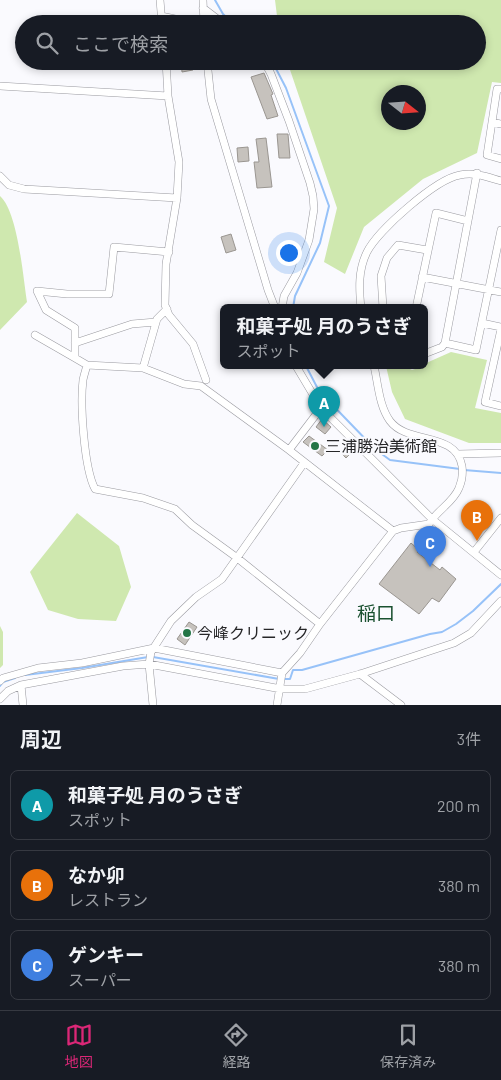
<!DOCTYPE html>
<html lang="ja">
<meta charset="utf-8">
<style>
body{margin:0;font-family:Barlow,"Noto Sans JP",sans-serif;background:#242831;color:#f1f3f6}
.compass{position:absolute;left:381px;top:85px;width:45px;height:45px;border-radius:50%;background:#171b24;box-shadow:0 2px 8px #0003;rotate:107deg}
.you{position:absolute;left:288px;top:252px;width:18px;height:18px;margin:-12px;border:4px solid #fff;border-radius:50%;background:#1a73e8;box-shadow:0 0 0 8px #1a73e833}
.badge{display:grid;place-items:center;width:32px;height:32px;border-radius:50%;background:#db2777;color:#fff;font-size:16px;font-weight:700}
.pin{position:absolute;translate:-50% -41px;filter:drop-shadow(0 1px 2px #0008)}
.pin::after{content:'';position:absolute;top:26px;width:18px;height:15px;background:inherit;clip-path:polygon(0 0,100% 0,50% 100%)}
.popup{position:absolute;left:220px;top:304px;width:208px;height:65px;box-sizing:border-box;display:grid;place-content:center;border-radius:8px;background:#171b24;filter:drop-shadow(0 1px 4px #0005);font-size:16px;white-space:nowrap;color:#9ea1a6}
.popup b{font-size:19px;color:#f1f3f6}
.popup::after{content:'';position:absolute;left:50%;top:100%;margin-left:-10px;border:10px solid transparent;border-top-color:#171b24}
.list{margin:0;padding:0;list-style:none}
h2{display:flex;justify-content:space-between;align-items:center;height:65px;margin:0;padding:0 20px;font-size:21px}
h2 small{font-size:16px;font-weight:400;color:#9ea1a6}
.list li{display:grid;grid-template-columns:32px 1fr auto;gap:15px;align-items:center;box-sizing:border-box;height:70px;margin:0 10px 10px;padding:0 10px;border:1px solid #363941;border-radius:8px}
.list b{display:block;font-size:19px;white-space:nowrap}
.list p{margin:0;font-size:16px;white-space:nowrap;color:#9ea1a6}
.list em{font-size:16px;font-style:normal;color:#9ea1a6}
.icon{flex:none;width:28px;height:28px;fill:none;stroke:currentColor;stroke-width:2;stroke-linecap:round;stroke-linejoin:round}
.map{position:relative;flex:none;width:501px;height:705px;overflow:hidden}
.search{position:absolute;background:#171b24;box-shadow:0 2px 8px #0003;left:15px;right:15px;top:15px;height:55px;display:flex;align-items:center;gap:12px;box-sizing:border-box;padding:0 18px;border-radius:28px;color:#9ea1a6;font-size:19px}
.sheet{height:305px;background:#171b24}
nav{display:flex;justify-content:space-around;align-items:center;box-sizing:border-box;height:70px;border-top:1px solid #363941;background:#171b24;font-size:14px;color:#9ea1a6}
nav a{display:grid;justify-items:center;gap:2px}
nav .on{color:#db2777}
.map>svg:first-child{display:block}
.green{fill:#cfe8af;fill-rule:evenodd}
.lines{fill:none;stroke-linecap:round;stroke-linejoin:round}
.stream{stroke:#97c2f8;stroke-width:2}
.building{fill:#c6c2bd;stroke:#9a9691}
.minor-casing{stroke:#9a9aa0;stroke-width:8}
.minor{stroke:#fff;stroke-width:7}
.poi-dot{fill:#237546;stroke:#fafafe;stroke-width:2}
.labels{text-anchor:middle;stroke-width:4.5;stroke-linejoin:round;paint-order:stroke}
.poi-label{font-size:16px;fill:#262628;stroke:#fafafe;text-anchor:start}
.quarter-label{font-size:19px;fill:#1a5130;stroke:#fafafe}
</style>
<div class="map">
<svg width="501" height="705" viewBox="0 0 501 705">
<rect width="100%" height="100%" fill="#fafafe"/>
<path class="green" d="M275,0H501V83L492,82L477,153L423,179L364,227L345,274L324,262L337,208L287,61H477V24H278ZM418,92V122H388V92Z
M0,196C18,212 23,277 27,302L0,330Z
M451,352L487,360L475,408L501,413V443H469L405,419L392,392L386,366H404L412,370L424,366V364Z
M77,513L119,546L131,587L116,621L78,619L48,610L30,572Z
M0,626L3,632V665L0,668Z"/>
<g class="lines">
<path class="stream" d="M215,0L223,14L233,24
M272,61L286,88L329,206L320,243L295,296L293,308
M306,366L319,391L375,449L390,460L460,469
M464,470L501,473
M153,657L279,679
M25,675L82,668L148,657
M284,679H290L293,670H302L430,634L442,632L456,624L473,611L501,584
M0,686L3,682L15,678"/>
</g>
<path class="building" d="M181,61H192L193,70L182,72Z
M264,73L273,94L271,95L278,116L267,119L251,77Z
M277,134H288L290,158H279Z
M266,138L272,187L257,188L254,162H259L256,139Z
M248,147L249,161L238,162L237,148Z
M231,234L236,250L226,253L221,237Z
M322,419L331,427L325,434L316,427Z
M309,436L328,450L322,456L303,442Z
M348,444L354,450L346,458L340,452Z
M411,543L419,550L417,552L440,570L442,567L456,579L439,602L432,598L419,614L379,584Z
M189,622L197,627L185,645L177,639Z"/>
<g class="lines">
<defs>
<path id="minor" d="M160,0L162,24
M203,0L204,24
M203,8L224,24
M161,16L194,23L203,21
M166,61L168,96L179,162L177,198L166,264L165,305L169,315L193,344L206,380
M207,61L211,99L268,290L275,308
M264,61L271,74L289,121L310,183L313,196L314,209L309,240L297,273L284,296L282,308
M0,86L168,96
M501,89H497L487,155L501,159
M492,122L501,124
M0,176L9,185L24,189L177,198
M169,252L114,247L109,294H67L37,291L46,310L75,328V358L87,365L143,368L184,384L201,386L289,450L393,531
M422,277L501,292
M361,308C359,289 358,270 367,252C378,230 436,179 460,175C475,172 487,177 501,181
M383,308L381,276L387,258L398,245L427,250
M416,308L436,213L468,221
M482,323L501,327
M501,329L485,402L501,406
M35,335L75,358
M75,343L132,324L156,322
M445,343L476,350L501,230
M424,354L442,347L445,343L477,173
M87,365C86,369 84,375 83,380C80,404 84,468 95,489L143,498L175,509L192,525L236,557L320,624
M296,366L321,408L432,519L501,575
M143,368L157,319L167,309
M289,450L321,408
M458,454L501,453
M474,552L501,518
M360,674L401,705
M0,681L3,678L38,668L82,663L154,648L282,673
M21,685L23,705
M0,699L8,691L21,685L123,666L149,664L281,689H305L360,674L454,643L471,633L501,601
M153,705L149,664L151,652L171,621L196,597L222,579L304,463
M277,705L282,673L300,653L320,624L393,531L401,528L429,524C437,510 453,503 459,488C462,481 463,473 462,466C456,431 408,445 390,421C379,406 378,383 374,366"/>
</defs>
<use href="#minor" class="minor-casing"/>
<use href="#minor" class="minor"/>
</g>
<g class="poi-dot">
<circle cx="315" cy="446" r="5"/>
<circle cx="187" cy="633" r="5"/>
</g>
<g class="labels">
<g class="poi-label">
<text x="325" y="452">三浦勝治美術館</text>
<text x="197" y="639">今峰クリニック</text>
</g>
<g class="quarter-label">
<text x="376" y="620">稲口</text>
</g>
</g>
</svg>
<svg class="compass" viewBox="-18 -18 36 36"><path d="M0-13l5 13h-10z" fill="#e53935"/><path d="M0 13l5-13h-10z" fill="#9ea1a6"/></svg>
<div class="you"></div>
<div class="pin badge" style="left:324px;top:427px;background:#0f9aa8">A</div>
<div class="popup"><b>和菓子処 月のうさぎ</b>スポット</div>
<div class="pin badge" style="left:477px;top:541px;background:#e8710a">B</div>
<div class="pin badge" style="left:430px;top:567px;background:#3f7fe0">C</div>
<div class="search"><svg class="icon" aria-label="search" viewBox="0 0 24 24"><circle cx="10" cy="10" r="6"/><path d="M15 15l6 6"/></svg>ここで検索</div>
</div>
<section class="sheet">
<h2>周辺<small>3件</small></h2>
<ul class="list">
<li><span class="badge" style="background:#0f9aa8">A</span><div><b>和菓子処 月のうさぎ</b><p>スポット</p></div><em>200 m</em></li>
<li><span class="badge" style="background:#e8710a">B</span><div><b>なか卯</b><p>レストラン</p></div><em>380 m</em></li>
<li><span class="badge" style="background:#3f7fe0">C</span><div><b>ゲンキー</b><p>スーパー</p></div><em>380 m</em></li>
</ul>
</section>
<nav>
<a class="on"><svg class="icon" aria-label="map" viewBox="0 0 24 24"><path d="M3 6l6-2 6 2 6-2v14l-6 2-6-2-6 2zM9 4v14M15 6v14"/></svg>地図</a>
<a><svg class="icon" aria-label="directions" viewBox="0 0 24 24"><path d="M12 3l9 9-9 9-9-9zM9 14v-3h6M13 9l2 2-2 2"/></svg>経路</a>
<a><svg class="icon" aria-label="saved" viewBox="0 0 24 24"><path d="M7 4h10v16l-5-4-5 4z"/></svg>保存済み</a>
</nav>
